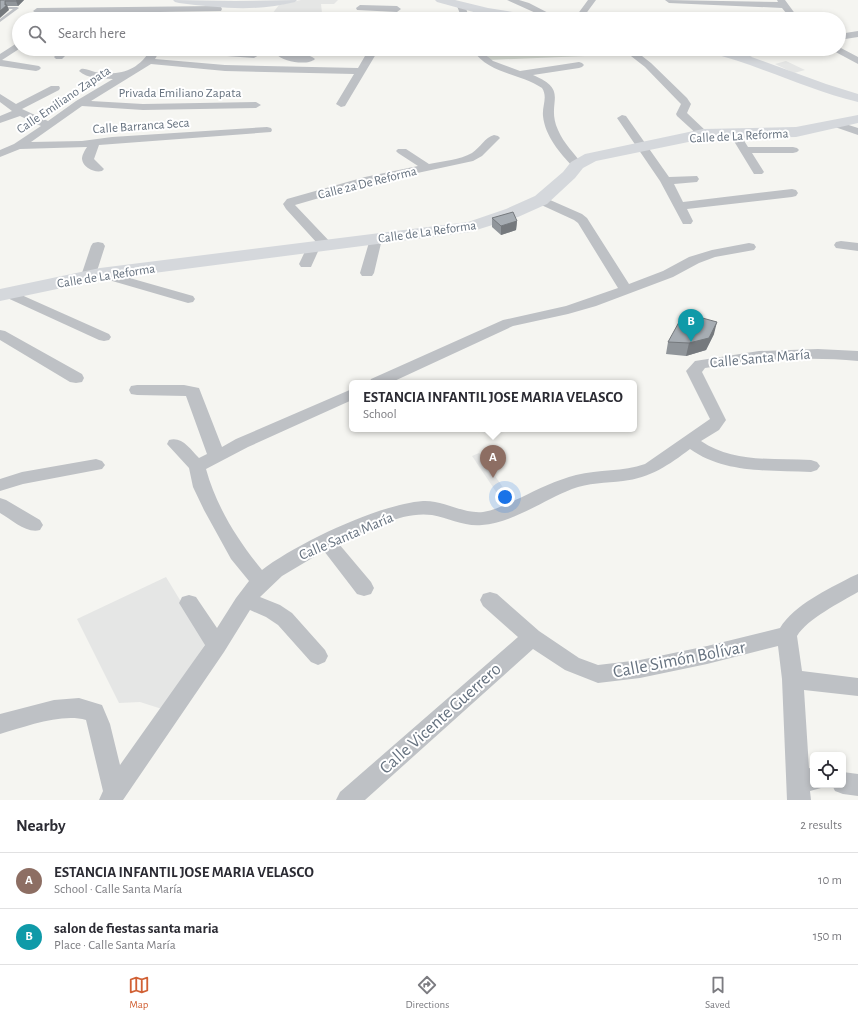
<!DOCTYPE html>
<meta charset="utf-8">
<style>
body{margin:0;font-family:"Alegreya Sans",sans-serif;background:#f7f7f7;color:#2b2b33}
.controls{position:absolute;right:12px;bottom:12px;display:grid;overflow:hidden;border-radius:6px;box-shadow:0 2px 6px #0003}
.controls button{width:36px;height:36px;display:grid;place-items:center;padding:0;border:0;border-bottom:1px solid #e1e1e2;background:#fff;color:#2b2b33;font:20px sans-serif}
.you{position:absolute;left:505px;top:497px;width:14px;height:14px;margin:-10px;border:3px solid #fff;border-radius:50%;background:#1a73e8;box-shadow:0 0 0 6px #1a73e833}
.badge{display:grid;place-items:center;width:26px;height:26px;border-radius:50%;background:#d16135;color:#fff;font-size:13px;font-weight:700}
.pin{position:absolute;translate:-50% -33px;filter:drop-shadow(0 1px 2px #0008)}
.pin::after{content:'';position:absolute;top:21px;width:14px;height:12px;background:inherit;clip-path:polygon(0 0,100% 0,50% 100%)}
.popup{position:absolute;left:349px;top:380px;width:288px;height:52px;box-sizing:border-box;display:grid;place-content:center;border-radius:6px;background:#fff;filter:drop-shadow(0 1px 3px #0005);font-size:13px;white-space:nowrap;color:#7c7c81}
.popup b{font-size:15px;color:#2b2b33}
.popup::after{content:'';position:absolute;left:50%;top:100%;margin-left:-8px;border:8px solid transparent;border-top-color:#fff}
.list{margin:0;padding:0;list-style:none}
h2{display:flex;justify-content:space-between;align-items:center;height:52px;margin:0;padding:0 16px;font-size:17px}
h2 small{font-size:13px;font-weight:400;color:#7c7c81}
.list li{display:grid;grid-template-columns:26px 1fr auto;gap:12px;align-items:center;box-sizing:border-box;height:56px;padding:0 16px;border-top:1px solid #e1e1e2}
.list b{display:block;font-size:15px;white-space:nowrap}
.list p{margin:0;font-size:13px;white-space:nowrap;color:#7c7c81}
.list em{font-size:13px;font-style:normal;color:#7c7c81}
.icon{flex:none;width:22px;height:22px;fill:none;stroke:currentColor;stroke-width:2;stroke-linecap:round;stroke-linejoin:round}
.map{position:relative;flex:none;width:858px;height:800px;overflow:hidden}
.search{position:absolute;background:#fff;box-shadow:0 2px 6px #0003;left:12px;right:12px;top:12px;height:44px;display:flex;align-items:center;gap:10px;box-sizing:border-box;padding:0 14px;border-radius:22px;color:#7c7c81;font-size:15px}
.sheet{height:164px;background:#fff}
nav{display:flex;justify-content:space-around;align-items:center;box-sizing:border-box;height:56px;border-top:1px solid #e1e1e2;background:#fff;font-size:11px;color:#7c7c81}
nav a{display:grid;justify-items:center;gap:2px}
nav .on{color:#d16135}
.map>svg:first-child{display:block}
.built{fill:#e5e6e5}
.green{fill:#d6dbd3}
.lines{fill:none;stroke-linecap:round;stroke-linejoin:round}
.lane{fill:#bec1c5;fill-rule:evenodd}
.street{fill:#bec1c5;fill-rule:evenodd}
.secondary{fill:#d5d8dc;fill-rule:evenodd}
.wall{fill:#90959a}
.shaded-wall{fill:#75797d}
.building{fill:#a7adb3;stroke:#75797d}
.labels{text-anchor:middle;stroke-width:4;stroke-linejoin:round;paint-order:stroke}
.far-street-label{font-size:13px;fill:#677380;stroke:#fff}
.street-label{font-size:15px;fill:#677380;stroke:#fff}
.near-street-label{font-size:18px;fill:#677380;stroke:#fff}
</style>
<div class="map">
<svg width="858" height="800" viewBox="0 0 858 800">
<rect width="100%" height="100%" fill="#f5f5f1"/>
<path class="built" d="M301,0H338L334,4H321L322,13L315,14L313,16L295,15L292,19H268L279,5Z
M786,61L805,70L794,73L775,64Z
M479,453L511,499L503,502L472,456Z
M166,577L206,643L162,709L140,702L119,703L77,619Z"/>
<path class="green" d="M485,49H624L632,54L489,60Z"/>
<g class="lines">
<path class="lane" d="M9,7H17L19,8L0,22V19L13,9H7V7Z"/>
<path class="street" d="M507,0H519L529,3L560,19H549Z
M588,0H596L582,19H574Z
M665,0L778,2L777,0H785L799,19H791L782,8L669,3Z
M461,3L465,6L470,19H462L457,6Z
M360,5L397,6L401,9L397,12L357,10L356,8Z
M218,6L221,7L222,9L221,11L37,14L33,11L37,8Z
M858,31V37L839,40V34Z
M17,43L19,44V49L2,60L39,66L41,68L39,70L36,71L0,66V54Z
M839,47L858,57V64L830,49H839Z
M62,49H72L62,59H56L54,57Z
M151,49H161L155,59L225,65L358,68L369,49H379L345,106L341,107L336,104L354,74L225,71L151,64L91,101L143,104L256,102L261,105L256,108L143,110L82,106L31,142L82,141L112,137L267,127L271,128L272,130L271,132L99,145L94,159L104,169L102,171C95,173 83,168 82,159C82,155 85,150 87,147L20,149L0,157V150L14,144L41,126L20,116L0,123V116L12,111L0,102V94L16,104L51,86H59L60,88L59,90L22,109L48,121L76,101L113,79C102,78 87,79 79,71L81,69C86,68 90,71 95,72C120,76 138,71 151,49Z
M220,49L254,52L259,55L254,58L227,56L224,55Z
M280,49H288L286,53C295,59 308,52 315,59C308,66 283,62 276,54Z
M472,49H482L486,55L493,61L520,71L579,62L582,63L584,65L582,67L579,68L533,75C571,91 545,102 558,130C564,144 574,153 583,165L581,167H573C560,153 545,136 543,116C542,106 548,97 542,88C518,72 489,75 472,49Z
M622,49H633L651,63L687,98L691,104L687,113L707,132L708,134L707,136H699L677,116L676,114L681,104L679,102L645,67Z
M757,49H774L772,51L740,59L735,56L737,54Z
M622,115L626,116L669,177L697,176L699,179L697,182L674,184L683,202L792,189L796,190L798,193L796,196L792,197L687,209L693,221L691,224H683L660,181L617,118Z
M836,121L858,128V135L832,126L831,124Z
M734,130L738,131L748,147H793L797,148L799,150L797,152L793,153H752L764,172L762,174H754L729,133Z
M494,135L498,136L500,138L482,156L473,161L371,183L295,205L333,245L331,248L326,249L320,247L311,267H301L299,264L309,243H317L286,209L283,204L287,199L365,177L418,166L398,153L396,151L398,149H406L429,164C443,161 460,160 472,153C480,148 485,137 494,135Z
M541,196L582,214L587,218L629,284L663,271L689,257L712,250L749,243L754,244L756,247L754,250L715,257L699,263L673,277L596,306L568,314L513,326L390,383H369L371,379L503,320L566,306L618,288L578,223L574,220L537,203L535,200L537,197Z
M376,235L381,236L382,239L374,273L372,276H362L360,273L370,239L371,236Z
M841,241L858,243V251L836,248L834,245L836,242Z
M98,242L103,243L105,246L97,271H105L193,296L195,299L193,302L188,303L95,276L93,279L88,280L83,279L81,276L91,246L93,243Z
M8,289L109,334L111,337L109,340L104,341L99,340L3,296L1,293L3,290Z
M0,330L5,331L82,374L84,378L82,382L76,383L70,382L0,340Z
M818,349L858,351V361C806,356 756,360 705,368L702,372L726,420L719,430L701,441C733,463 774,458 811,460L817,462L820,466L817,470L811,472C770,470 725,474 690,449C669,465 650,478 623,481C606,483 588,483 572,489C544,500 512,523 482,525C465,527 449,518 432,515C403,511 371,529 346,540L339,544L371,582L374,588L371,594L364,596L357,594L324,551L282,576L260,597L280,605L292,613L325,650L328,656L325,662L318,665L311,662L278,625L266,617L250,610L224,652L123,800H99L103,791L86,720C61,713 25,727 0,734V714L54,700L79,698L102,705L110,724L120,765L205,645L179,603L182,597L189,595L196,597L217,628L236,598L249,581L231,559L204,510L193,487L189,468L167,444L169,440C182,436 190,449 199,458L207,454L186,396L137,395L131,394L129,390L131,386L137,385H184L199,388L222,447L236,439L352,389V400L248,447L206,469C216,506 238,541 262,570C297,543 380,504 423,501C444,500 462,514 483,512C496,510 508,503 520,498C538,489 557,480 576,475C599,469 623,472 645,464L710,419L686,371L695,361L759,351Z
M96,459L102,461L105,465L102,469L23,484L0,491V479L22,472Z
M0,498L6,500L40,520L43,525L40,530C27,534 12,520 0,513Z
M858,574V592C841,602 807,619 797,636L802,671L858,678V696L804,690L809,768L813,769V785H822L821,788L810,791L811,800H787L782,679L778,646L707,664L640,678L598,683L565,670L533,649L365,800H336L340,792L518,637L483,606L480,600L483,594L490,592L497,594L539,631L579,658L598,665L640,660L707,646L780,628C795,604 827,590 851,577Z
M843,772L858,774V796L843,794L835,791L832,785H843Z"/>
<path class="secondary" d="M173,0L235,1L297,0L295,2C257,12 218,8 179,3L175,2Z
M435,0H455L488,8L532,15L536,16L538,19H509L488,16L437,2Z
M706,49H728L735,51L826,84L858,94V102C806,89 759,65 707,52Z
M858,115V123L796,137L703,139L596,161L583,168L575,178L547,204L518,217L470,232L100,280L0,301V289L100,268L468,222L506,209L535,196L563,172L571,162L585,154L703,129L796,127Z"/>
</g>
<path class="wall" d="M0,0H24L18,6H7L9,10Z
M492,218L517,221L516,230L501,235L492,227Z
M714,334L706,350L686,356L666,354L668,342Z"/>
<path class="shaded-wall" d="M17,0H24L18,6L16,1Z
M5,1L6,6L7,5L9,10L0,18V11L5,5Z
M517,221L516,230L501,235V226Z
M717,322L714,334L706,350L686,356L689,343Z"/>
<path class="building" d="M0,0H17L16,1H5V5H7L0,11Z
M513,212L517,221L501,226L492,218Z
M684,313L717,322L709,338L689,343L668,342Z"/>
<g class="labels">
<g class="far-street-label">
<text x="180" y="97">Privada Emiliano Zapata</text>
<text transform="translate(63 99) rotate(-34)" y="5">Calle Emiliano Zapata</text>
<text transform="translate(141 125) rotate(-4)" y="5">Calle Barranca Seca</text>
<text transform="translate(739 135) rotate(-3)" y="5">Calle de La Reforma</text>
<text transform="translate(367 182) rotate(-14)" y="5">Calle 2a De Reforma</text>
<text transform="translate(427 231) rotate(-8)" y="5">Calle de La Reforma</text>
<text transform="translate(106 275) rotate(-9)" y="5">Calle de La Reforma</text>
</g>
<g class="street-label">
<text transform="translate(760 358) rotate(-5)" y="5">Calle Santa María</text>
<text transform="translate(346 536) rotate(-23)" y="5">Calle Santa María</text>
</g>
<g class="near-street-label">
<text transform="translate(679 659) rotate(-11)" y="6">Calle Simón Bolívar</text>
<text transform="translate(440 718) rotate(-42)" y="6">Calle Vicente Guerrero</text>
</g>
</g>
</svg>
<div class="controls">
<button><svg class="icon" aria-label="locate" viewBox="0 0 24 24"><circle cx="12" cy="12" r="6"/><path d="M12 2v4M12 18v4M2 12h4M18 12h4"/></svg></button>
</div>
<div class="you"></div>
<div class="pin badge" style="left:493px;top:478px;background:#8d6e63">A</div>
<div class="popup"><b>ESTANCIA INFANTIL JOSE MARIA VELASCO</b>School</div>
<div class="pin badge" style="left:691px;top:342px;background:#0f9aa8">B</div>
<div class="search"><svg class="icon" aria-label="search" viewBox="0 0 24 24"><circle cx="10" cy="10" r="6"/><path d="M15 15l6 6"/></svg>Search here</div>
</div>
<section class="sheet">
<h2>Nearby<small>2 results</small></h2>
<ul class="list">
<li><span class="badge" style="background:#8d6e63">A</span><div><b>ESTANCIA INFANTIL JOSE MARIA VELASCO</b><p>School · Calle Santa María</p></div><em>10 m</em></li>
<li><span class="badge" style="background:#0f9aa8">B</span><div><b>salon de fiestas santa maria</b><p>Place · Calle Santa María</p></div><em>150 m</em></li>
</ul>
</section>
<nav>
<a class="on"><svg class="icon" aria-label="map" viewBox="0 0 24 24"><path d="M3 6l6-2 6 2 6-2v14l-6 2-6-2-6 2zM9 4v14M15 6v14"/></svg>Map</a>
<a><svg class="icon" aria-label="directions" viewBox="0 0 24 24"><path d="M12 3l9 9-9 9-9-9zM9 14v-3h6M13 9l2 2-2 2"/></svg>Directions</a>
<a><svg class="icon" aria-label="saved" viewBox="0 0 24 24"><path d="M7 4h10v16l-5-4-5 4z"/></svg>Saved</a>
</nav>
